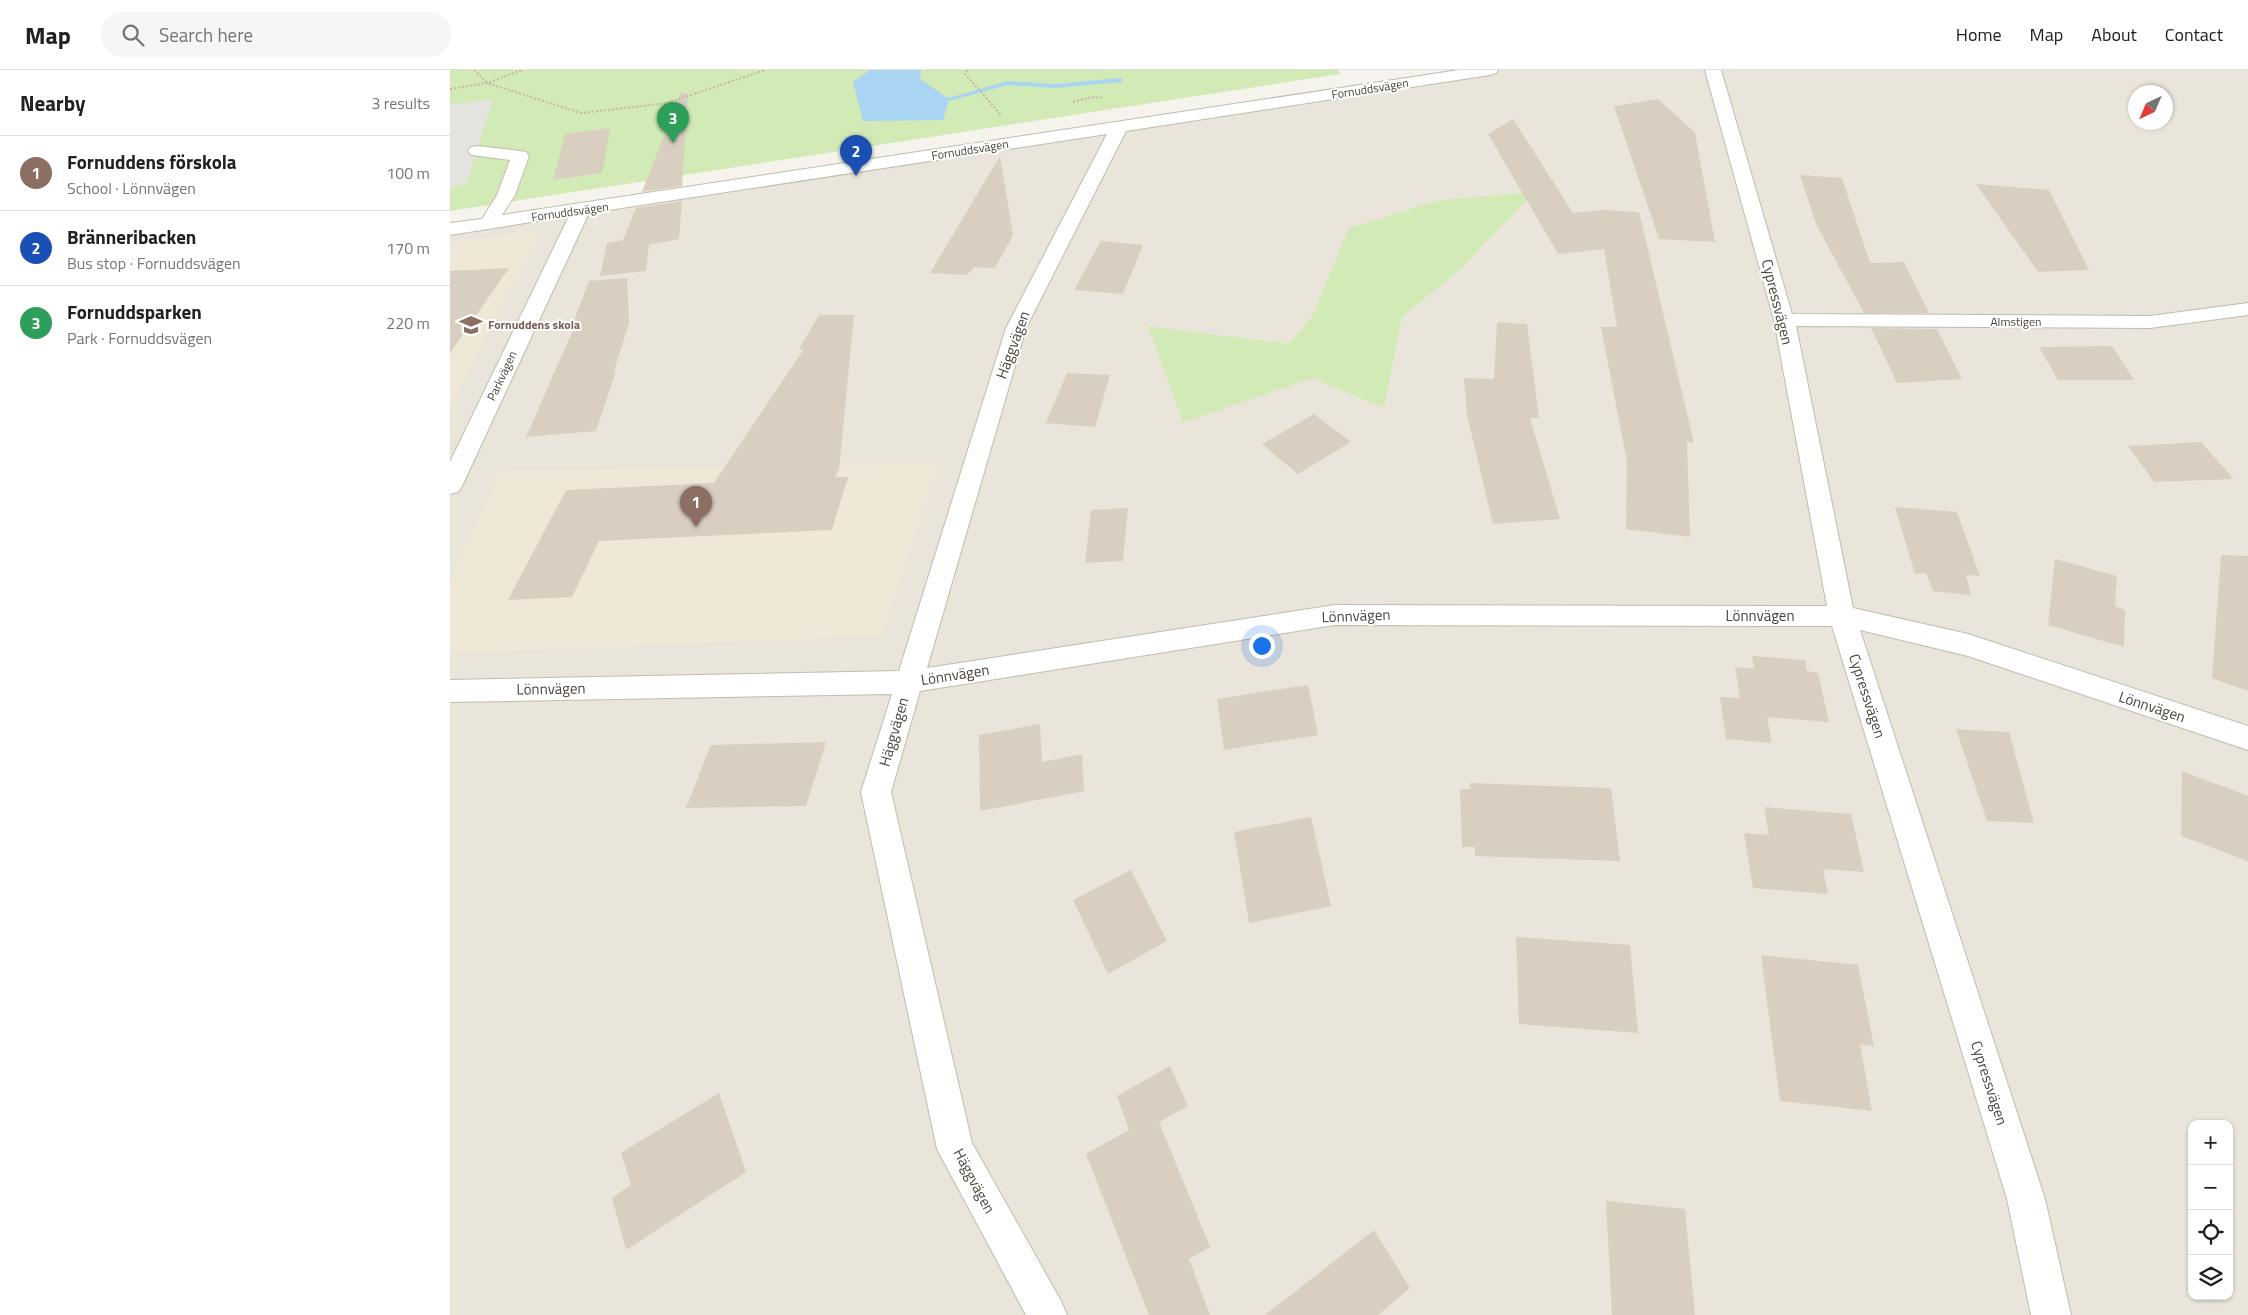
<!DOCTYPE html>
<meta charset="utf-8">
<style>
body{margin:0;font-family:"Titillium Web",sans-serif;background:#f6f6f6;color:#202124}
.controls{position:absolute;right:15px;bottom:15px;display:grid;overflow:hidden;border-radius:10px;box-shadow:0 1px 4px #0004}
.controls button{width:45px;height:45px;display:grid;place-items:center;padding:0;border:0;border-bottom:1px solid #e0e0e0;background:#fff;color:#202124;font:25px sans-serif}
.compass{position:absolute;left:1678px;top:15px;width:45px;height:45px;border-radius:50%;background:#fff;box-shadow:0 1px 4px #0004;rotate:224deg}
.you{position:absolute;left:811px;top:575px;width:18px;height:18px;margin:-12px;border:4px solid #fff;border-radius:50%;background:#1a73e8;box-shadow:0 0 0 8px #1a73e833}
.badge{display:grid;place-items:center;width:32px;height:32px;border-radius:50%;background:#1a73e8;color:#fff;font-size:16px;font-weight:700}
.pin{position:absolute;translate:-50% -41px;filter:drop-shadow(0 1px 2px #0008)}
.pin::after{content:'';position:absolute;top:26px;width:18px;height:15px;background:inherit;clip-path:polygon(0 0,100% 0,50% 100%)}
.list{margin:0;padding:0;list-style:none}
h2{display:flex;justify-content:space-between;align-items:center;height:65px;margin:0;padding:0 20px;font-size:21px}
h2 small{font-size:16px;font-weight:400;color:#757577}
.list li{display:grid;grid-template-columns:32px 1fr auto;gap:15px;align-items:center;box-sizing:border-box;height:75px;padding:0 20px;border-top:1px solid #e0e0e0}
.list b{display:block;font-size:19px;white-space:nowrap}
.list p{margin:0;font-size:16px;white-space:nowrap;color:#757577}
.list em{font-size:16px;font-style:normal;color:#757577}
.icon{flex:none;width:28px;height:28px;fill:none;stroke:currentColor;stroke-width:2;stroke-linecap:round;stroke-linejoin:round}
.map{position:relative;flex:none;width:1798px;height:1245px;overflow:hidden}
header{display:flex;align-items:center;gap:30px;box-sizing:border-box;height:70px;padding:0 25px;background:#fff;border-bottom:1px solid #e0e0e0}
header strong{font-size:24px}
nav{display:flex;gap:28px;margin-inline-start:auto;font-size:18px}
.search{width:350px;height:45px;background:#f6f6f6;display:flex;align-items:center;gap:12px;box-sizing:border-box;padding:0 18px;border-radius:28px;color:#757577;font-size:19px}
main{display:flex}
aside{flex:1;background:#fff}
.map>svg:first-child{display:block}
.residential{fill:#eae5da;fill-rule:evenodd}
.education{fill:#efe8d6}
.green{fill:#d2eab5}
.parking{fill:#e5e3e0}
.water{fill:#a9d4f2}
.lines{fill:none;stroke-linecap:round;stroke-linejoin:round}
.stream{fill:#a9d4f2;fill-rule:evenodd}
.building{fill:#d8cfc1}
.minor-casing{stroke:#c2bbae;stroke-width:2}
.path{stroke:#c4b79f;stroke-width:2;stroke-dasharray:2 2;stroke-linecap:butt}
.minor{fill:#fff;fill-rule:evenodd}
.labels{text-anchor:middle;stroke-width:4;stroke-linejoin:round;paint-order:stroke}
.far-street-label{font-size:12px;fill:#4b4439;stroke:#fff}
.far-education-label{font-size:12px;font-weight:bold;fill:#785e54;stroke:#fff;text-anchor:start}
.street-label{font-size:15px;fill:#4b4439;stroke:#fff}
</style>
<header>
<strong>Map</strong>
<div class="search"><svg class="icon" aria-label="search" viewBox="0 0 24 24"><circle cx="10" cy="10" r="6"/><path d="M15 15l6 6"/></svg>Search here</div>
<nav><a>Home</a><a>Map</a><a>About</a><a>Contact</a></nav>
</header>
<main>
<aside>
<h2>Nearby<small>3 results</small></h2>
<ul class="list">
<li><span class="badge" style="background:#8d6e63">1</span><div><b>Fornuddens förskola</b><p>School · Lönnvägen</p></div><em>100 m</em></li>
<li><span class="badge" style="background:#1a4fb4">2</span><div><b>Bränneribacken</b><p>Bus stop · Fornuddsvägen</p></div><em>170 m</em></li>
<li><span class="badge" style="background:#2e9e5b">3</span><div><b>Fornuddsparken</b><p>Park · Fornuddsvägen</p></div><em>220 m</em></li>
</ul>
</aside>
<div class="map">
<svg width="1798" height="1245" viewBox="0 0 1798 1245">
<rect width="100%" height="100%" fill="#f6f3ec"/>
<path class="residential" d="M1039,0H1798V1245H0V159ZM1686,22H1716V52H1686ZM1742,1054H1779V1226H1742Z"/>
<path class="education" d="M91,160L0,337V173Z
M487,395L431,565L0,583V513L51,401Z"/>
<path class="green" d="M0,0H888L890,4L0,141Z
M1084,122L1013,197L952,247L934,338L863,308L733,352L698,256L838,274L862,247L899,158L991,130Z"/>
<path class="parking" d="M43,29L16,115L0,117V35Z"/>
<path class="water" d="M420,0H471L470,9L499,29L493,50L413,51L403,12Z"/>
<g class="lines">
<path class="stream" d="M669,8H672V12L606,18L558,15L499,31L495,29L558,11L606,14Z"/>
</g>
<path class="building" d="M231,22L238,24L232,116L192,122Z
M1208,29L1245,63L1265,172L1209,169L1164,36Z
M1063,49L1123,143L1154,140L1189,142L1244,373L1237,372L1240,467L1176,459L1177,392L1151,257H1167L1154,179L1108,184L1038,64Z
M160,58L152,103L103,110L115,64Z
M550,86L563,165L545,198L524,197L517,205L480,203Z
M1350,105L1392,108L1420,193L1454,192L1479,243H1414L1366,154Z
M1526,114L1599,120L1639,200L1588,202Z
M232,131L229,169L199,175L196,201L150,206L157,173L173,170L186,138Z
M651,171L693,175L673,224L624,220Z
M59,198L0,283V201Z
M177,208L179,253L164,301H166L146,361L76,367L123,260L120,261L139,211Z
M369,245H404L389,400L385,407H398L382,460L149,471L122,527L58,530L116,420L264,413L354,279H349Z
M1047,252L1077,254L1089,348H1080L1110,449L1043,454L1017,345L1014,308L1044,309Z
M1421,258L1487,259L1512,309L1447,313Z
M1662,276L1684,310H1608L1589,277Z
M617,303L660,305L645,357L596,353Z
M864,344L901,372L848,404L812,374Z
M1751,372L1784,409L1704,412L1678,376Z
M1445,437L1507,442L1530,506L1516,505L1521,525L1483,521L1476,503L1465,504Z
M678,438L673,491L635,493L641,440Z
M1771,485L1798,486V621L1762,608Z
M1605,489L1667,506L1665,536L1675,540L1674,577L1598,555Z
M1302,586L1355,590L1357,601L1368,603L1379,652L1317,647L1322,673L1276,669L1270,627L1290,628L1285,597L1304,599Z
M858,615L868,665L774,680L767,629Z
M590,654L592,692L632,684L634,721L530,741L529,665Z
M1506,659L1559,662L1584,753L1537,751Z
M376,672L356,736L236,738L261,675Z
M1732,701L1798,726V791L1731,766Z
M1020,713L1161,718L1170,791L1025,786V777H1012L1010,719H1020Z
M1314,737L1401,744L1414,802L1373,799L1378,824L1303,818L1294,763L1319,765Z
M861,747L881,836L799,853L784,762Z
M681,800L717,871L658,904L623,830Z
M1066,867L1180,875L1188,963L1069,954Z
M1311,885L1408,895L1424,976L1410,974L1422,1041L1330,1031Z
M720,996L738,1036L709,1052L760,1177L739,1189L760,1245H699L636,1084L679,1060L667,1026Z
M269,1023L296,1102L176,1180L162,1128L181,1115L171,1083Z
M1156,1131L1235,1139L1245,1245H1162Z
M924,1160L960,1218L928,1245H815Z"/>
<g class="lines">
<defs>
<path id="minor" d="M1009,0H1048L1046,3L1040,5L676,61L576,258L477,598L885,535L1377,536L1324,250L1255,0H1271L1342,244L1700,246L1798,233V245L1700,258L1346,256L1403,538L1518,564L1798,656V680L1518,586L1410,560L1595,1129L1621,1245H1581L1557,1129L1382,556L885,555L470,621L441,722L522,1073L611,1231L617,1245H576L487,1079L411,722L442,624L0,632V610L449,601L556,258L657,64L139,143L12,416L8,422L0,424V392L119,146L0,165V153L32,149L47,125L60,90L21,85L18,81L21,77L27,76L70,81L76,82L79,86L65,125L52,145Z"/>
</defs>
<use href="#minor" class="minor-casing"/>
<path class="path" d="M24,0L37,13L131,43L217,33L315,0
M517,0L515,4L552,46
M0,19L37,13L72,0
M623,32L642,27L654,28"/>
<use href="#minor" class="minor"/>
</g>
<defs>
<symbol id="school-bare" viewBox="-9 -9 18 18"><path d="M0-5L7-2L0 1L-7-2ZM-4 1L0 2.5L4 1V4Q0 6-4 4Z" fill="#8d6e63" stroke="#fff" stroke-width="2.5" paint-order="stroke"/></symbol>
</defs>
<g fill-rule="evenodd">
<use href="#school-bare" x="5" y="239" width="32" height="32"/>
</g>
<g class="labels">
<g class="far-street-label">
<text transform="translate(920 19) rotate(-9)" y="4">Fornuddsvägen</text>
<text transform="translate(520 80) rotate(-9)" y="4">Fornuddsvägen</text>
<text transform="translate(120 142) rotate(-8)" y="4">Fornuddsvägen</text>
<text x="1566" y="256">Almstigen</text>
<text transform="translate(52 306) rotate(-65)" y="4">Parkvägen</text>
</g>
<g class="far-education-label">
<text x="38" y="259">Fornuddens skola</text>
</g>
<g class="street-label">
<text transform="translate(1327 232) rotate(76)" y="5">Cypressvägen</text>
<text transform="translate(563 275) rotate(-70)" y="5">Häggvägen</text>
<text transform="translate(906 546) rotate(-2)" y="5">Lönnvägen</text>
<text x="1310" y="551">Lönnvägen</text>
<text transform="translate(505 605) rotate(-9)" y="5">Lönnvägen</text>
<text transform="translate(101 619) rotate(-1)" y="5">Lönnvägen</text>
<text transform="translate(1417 626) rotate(72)" y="5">Cypressvägen</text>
<text transform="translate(1702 637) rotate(18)" y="5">Lönnvägen</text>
<text transform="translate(444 662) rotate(-74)" y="5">Häggvägen</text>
<text transform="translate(1539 1013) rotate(72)" y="5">Cypressvägen</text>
<text transform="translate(524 1111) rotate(62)" y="5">Häggvägen</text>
</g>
</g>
</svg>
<div class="controls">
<button>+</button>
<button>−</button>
<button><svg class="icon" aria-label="locate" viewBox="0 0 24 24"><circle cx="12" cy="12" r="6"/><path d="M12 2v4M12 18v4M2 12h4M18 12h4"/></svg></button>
<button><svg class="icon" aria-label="layers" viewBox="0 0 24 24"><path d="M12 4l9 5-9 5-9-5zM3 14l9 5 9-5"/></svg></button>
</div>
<svg class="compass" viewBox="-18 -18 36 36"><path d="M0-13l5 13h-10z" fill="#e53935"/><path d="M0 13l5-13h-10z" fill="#757577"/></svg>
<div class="you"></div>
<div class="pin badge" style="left:246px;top:457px;background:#8d6e63">1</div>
<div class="pin badge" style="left:406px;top:106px;background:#1a4fb4">2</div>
<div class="pin badge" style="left:223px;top:73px;background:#2e9e5b">3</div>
</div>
</main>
